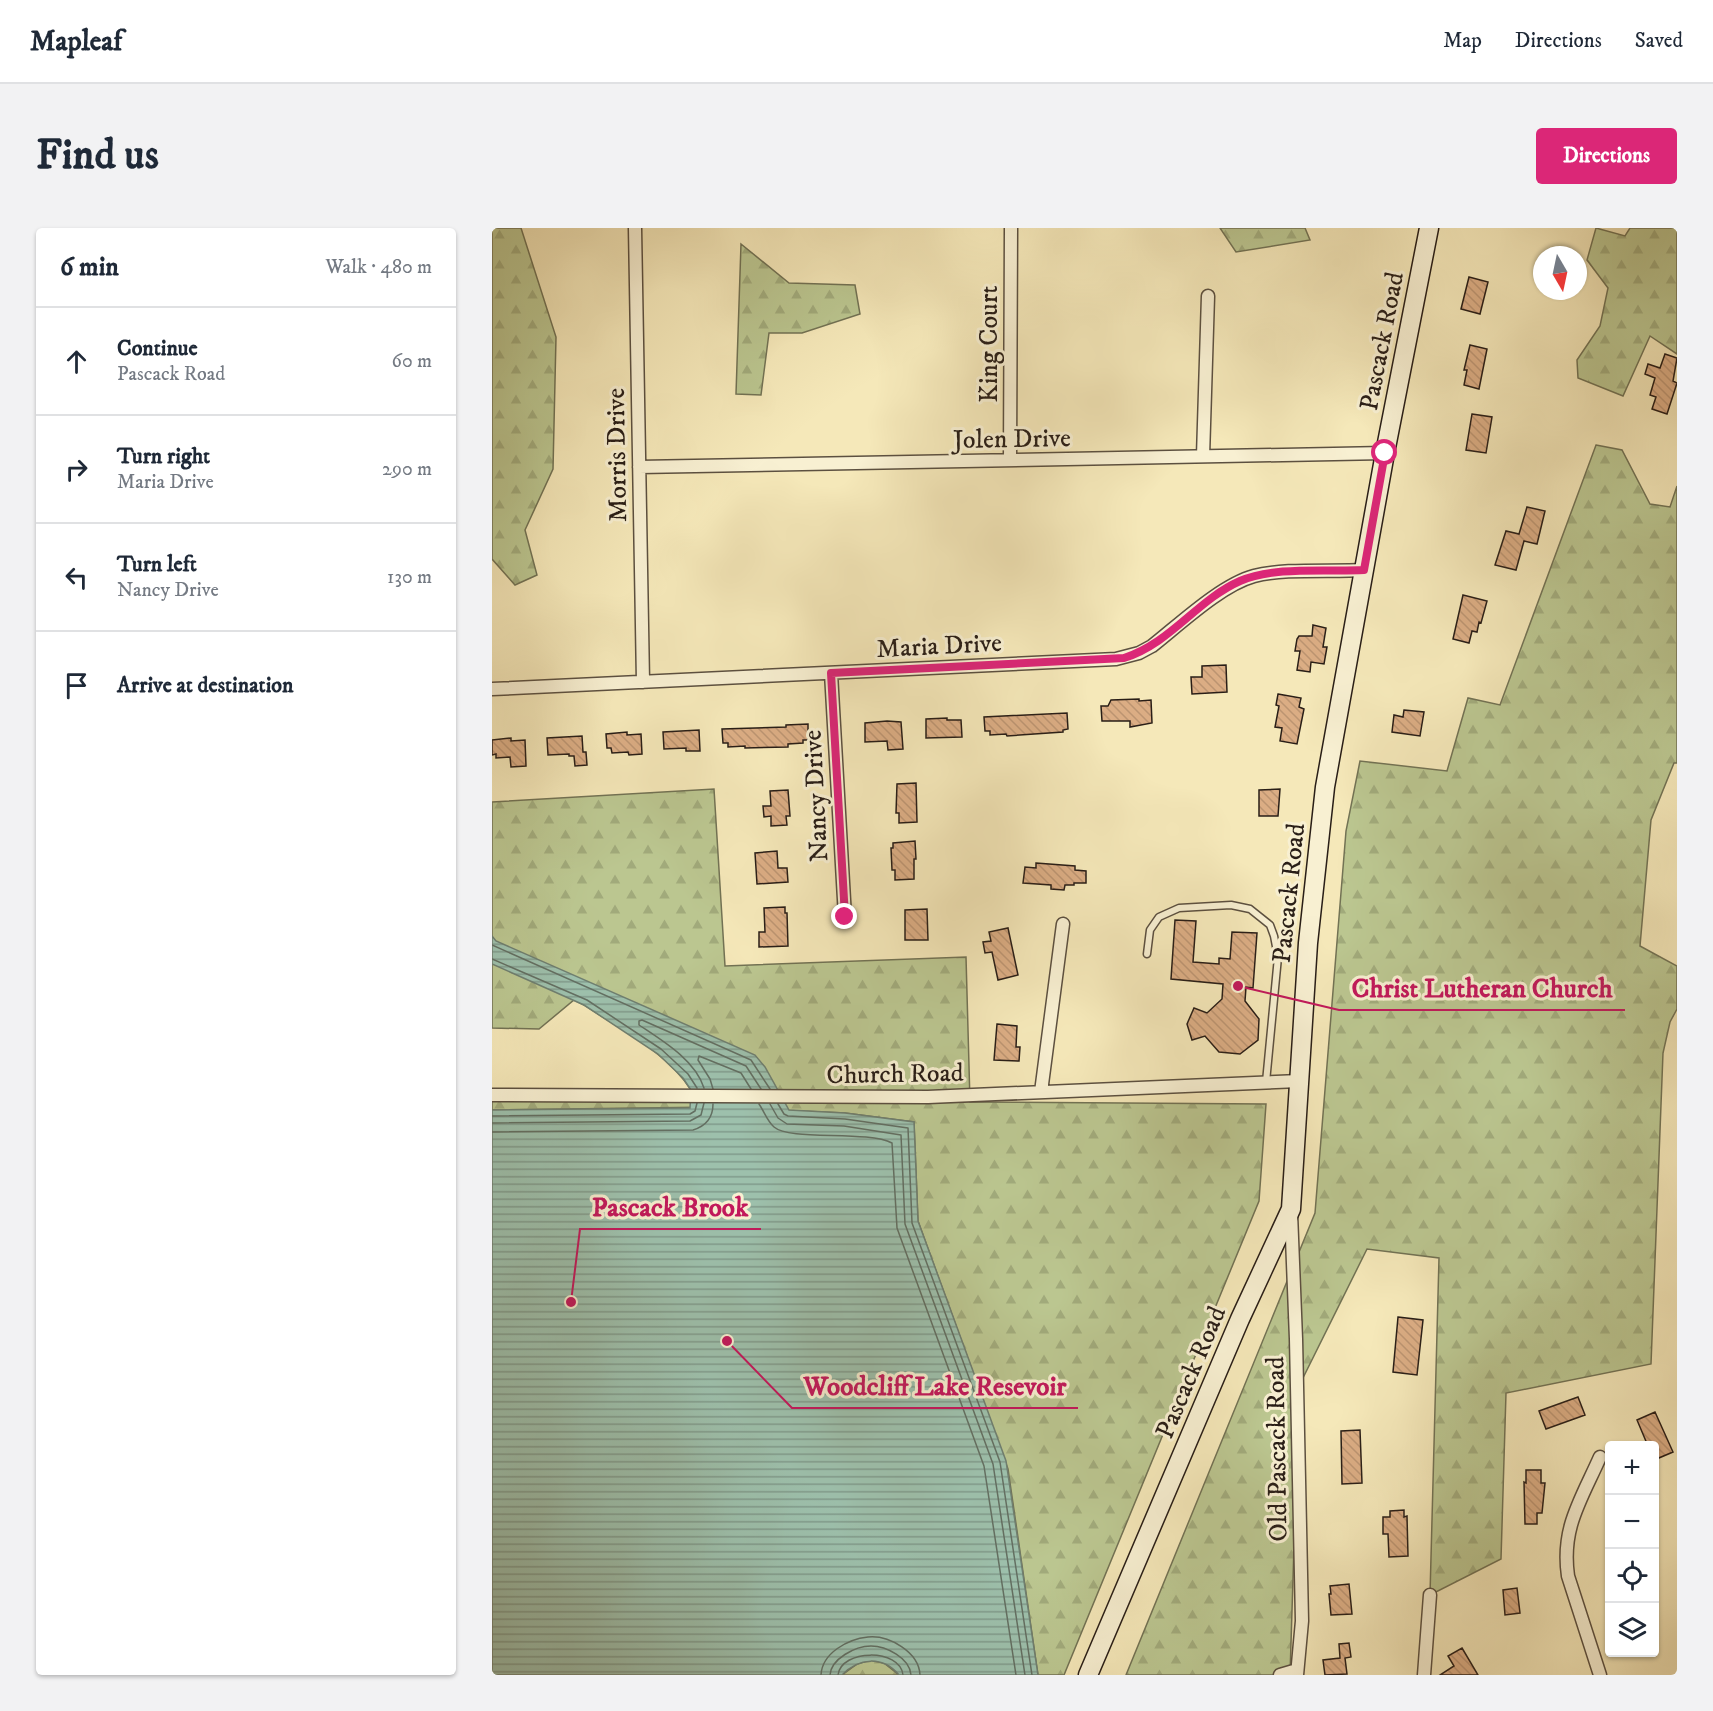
<!DOCTYPE html>
<meta charset="utf-8">
<style>
body{margin:0;font-family:"IM FELL DW Pica",serif;background:#f2f2f3;color:#1f2937}
.controls{position:absolute;right:18px;bottom:18px;display:grid;overflow:hidden;border-radius:6px;box-shadow:0 2px 4px #0004}
.controls button{width:54px;height:54px;display:grid;place-items:center;padding:0;border:0;border-bottom:2px solid #e0e1e3;background:#fff;color:#1f2937;font:30px sans-serif}
.compass{position:absolute;left:1041px;top:18px;width:54px;height:54px;border-radius:50%;background:#fff;box-shadow:0 2px 4px #0004;rotate:171deg}
.stop{position:absolute;width:18px;height:18px;margin:-14px;border:4px solid #db2777;border-radius:50%;background:#fff}
.stop.end{background:#db2777;border-color:#fff;box-shadow:0 2px 6px #0008}
.list{margin:0;padding:0;list-style:none}
h2{display:flex;justify-content:space-between;align-items:center;height:78px;margin:0;padding:0 24px;font-size:26px}
h2 small{font-size:20px;font-weight:400;color:#747a83}
.list li{display:grid;grid-template-columns:39px 1fr auto;gap:18px;align-items:center;box-sizing:border-box;height:108px;padding:0 24px;border-top:2px solid #e0e1e3}
.list b{display:block;font-size:22px;white-space:nowrap}
.list p{margin:0;font-size:20px;white-space:nowrap;color:#747a83}
.list em{font-size:20px;font-style:normal;color:#747a83}
.icon{flex:none;width:33px;height:33px;fill:none;stroke:currentColor;stroke-width:2;stroke-linecap:round;stroke-linejoin:round}
.map{position:relative;flex:none;width:1185px;height:1447px;overflow:hidden;border-radius:6px}
header{display:flex;align-items:center;gap:36px;box-sizing:border-box;height:84px;padding:0 30px;background:#fff;border-bottom:2px solid #e0e1e3}
header strong{font-size:28px}
nav{display:flex;gap:33px;margin-inline-start:auto;font-size:21px}
.intro{display:flex;align-items:center;justify-content:space-between;box-sizing:border-box;height:144px;padding:0 36px}
h1{margin:0;font-size:42px}
.button{padding:15px 27px;border-radius:6px;background:#db2777;color:#fff;font-size:21px;font-weight:700}
main{display:flex;gap:36px;padding:0 36px}
aside{flex:1;background:#fff;border-radius:6px;box-shadow:0 2px 4px #0004}
.map>svg:first-child{display:block}
.forest{fill:url(#forest-firs);stroke:#727254;stroke-width:1.5}
.water{fill:url(#water-rules);stroke:#6f7f70;stroke-width:1.5}
.lines{fill:none;stroke-linecap:round;stroke-linejoin:round}
.shore{stroke:#636f62;stroke-width:1.5}
.building{fill:url(#building-back-hatch);stroke:#291e17;stroke-width:1.5}
.lane-casing{stroke:#5c5040;stroke-width:9}
.street-casing{stroke:#5c5040;stroke-width:15}
.secondary-casing{stroke:#291e17;stroke-width:21}
.lane{stroke:#f8f0d2;stroke-width:6}
.street{stroke:#f8f0d2;stroke-width:12}
.secondary{stroke:#f8f0d2;stroke-width:18}
.route{stroke:#db2777;stroke-width:8}
.labels{text-anchor:middle;stroke-width:6;stroke-linejoin:round;paint-order:stroke}
.street-label{font-size:26px;fill:#291e17;stroke:#f8f0d2}
.leader{fill:none;stroke:#c2185b;stroke-width:2}
.callout-dot{fill:#c2185b;stroke:#f8f0d2;stroke-width:2}
.callout-label{font-size:27px;text-anchor:middle;font-weight:bold;fill:#c2185b;stroke:#f8f0d2;stroke-width:6;stroke-linejoin:round;paint-order:stroke}
</style>
<header>
<strong>Mapleaf</strong>
<nav><a>Map</a><a>Directions</a><a>Saved</a></nav>
</header>
<div class="intro"><h1>Find us</h1><a class="button">Directions</a></div>
<main>
<aside>
<h2>6 min<small>Walk · 480 m</small></h2>
<ul class="list">
<li><svg class="icon" aria-label="ahead" viewBox="0 0 24 24"><path d="M12 20V5M6 11l6-6 6 6"/></svg><div><b>Continue</b><p>Pascack Road</p></div><em>60 m</em></li>
<li><svg class="icon" aria-label="right" viewBox="0 0 24 24"><path d="M7 20v-9h11M14 6l5 5-5 5"/></svg><div><b>Turn right</b><p>Maria Drive</p></div><em>290 m</em></li>
<li><svg class="icon" aria-label="left" viewBox="0 0 24 24"><path d="M17 20v-9H6M10 6l-5 5 5 5"/></svg><div><b>Turn left</b><p>Nancy Drive</p></div><em>130 m</em></li>
<li><svg class="icon" aria-label="arrive" viewBox="0 0 24 24"><path d="M6 21V4h12l-3 4 3 4H6"/></svg><div><b>Arrive at destination</b></div></li>
</ul>
</aside>
<div class="map">
<svg width="1185" height="1447" viewBox="0 0 1185 1447">
<defs>
<pattern id="forest-firs" width="22" height="20" patternUnits="userSpaceOnUse" patternTransform="scale(1.5)"><rect width="22" height="20" fill="#bbc690"/><path d="M5 1l3.5 6h-7zM16 11l3.5 6h-7z" fill="#a1aa7b"/></pattern>
<pattern id="water-rules" width="6" height="5" patternUnits="userSpaceOnUse" patternTransform="scale(1.5)"><rect width="6" height="5" fill="#9dc0ac"/><path d="M0 2.5h6" fill="none" stroke="#809b8b"/></pattern>
<pattern id="building-back-hatch" width="6" height="6" patternUnits="userSpaceOnUse" patternTransform="scale(1.5)"><rect width="6" height="6" fill="#dbad84"/><path d="M-1 5l2 2M0 0l6 6M5-1l2 2" fill="none" stroke="#bc9471"/></pattern>
</defs>
<rect width="100%" height="100%" fill="#f5e8b9"/>
<filter id="stains"><feTurbulence type="fractalNoise" baseFrequency=".00333" numOctaves="4"/><feColorMatrix values="0 0 0 0 .2 0 0 0 0 .09 0 0 0 0 .02 0 0 0 .5 -.17"/></filter>
<radialGradient id="worn" r=".72"><stop offset=".6" stop-color="#630" stop-opacity="0"/><stop offset="1" stop-color="#630" stop-opacity=".3"/></radialGradient>
<path class="forest" d="M0,0H29L64,109L61,241L33,302L45,347L23,357L0,331Z
M728,0H813L818,12L744,24Z
M1104,0L1133,8L1138,0H1185V126L1158,108L1131,168L1086,150L1085,132L1108,98L1116,60L1095,32Z
M249,16L297,55L363,57L368,86L310,105H277L269,167L244,166Z
M1104,217L1130,222L1158,276L1178,279L1185,258V535H1182L1159,592L1148,718L1185,738V781L1178,794L1171,825L1159,1136L1014,1165L1009,1331L938,1367L947,1030L875,1021L807,1158L798,1447H634L823,985L854,603L868,533L955,543L976,470L1008,477Z
M222,561L233,738L474,729L478,874L774,876L767,973L572,1447H546L516,1241L426,993L422,894L353,885L223,879L0,882V867L199,862C174,823 129,802 92,777L82,772L47,801L0,800V574Z
M378,1432L392,1435L407,1447H350L365,1436Z"/>
<path class="water" d="M0,708L4,713L263,827L273,839L297,882L353,885L422,894L426,993L514,1233L546,1447H407C391,1428 367,1429 350,1447H0V882L198,880L199,862L191,850L166,826L92,777L0,736Z"/>
<g class="lines">
<path class="shore" d="M0,717L259,832L278,861
M0,731L95,772L169,821L196,846L205,860
M212,860C203,832 171,813 147,797V793L150,792L254,838L269,861
M221,861L218,851L206,832L207,828L249,845L259,861
M267,876C272,883 275,893 282,899C298,913 375,902 400,915L405,1000L492,1238L524,1447
M278,876L286,890L295,896L352,898L409,907L413,996L501,1236L533,1447
M286,876L292,886L296,888L353,891L416,900L420,995L508,1234L540,1447
M0,888L198,886L203,883L205,875
M0,895L198,893L209,887L212,875
M0,904L201,902C214,898 221,889 221,876
M329,1447C330,1425 356,1411 376,1409C397,1407 427,1424 428,1447
M338,1447C339,1431 363,1418 379,1418C394,1418 418,1430 419,1447
M346,1447C349,1421 408,1420 411,1447"/>
</g>
<path class="building" d="M977,49L996,54L988,86L969,81Z
M978,117L995,121L987,161L972,157L975,142H972Z
M1173,126L1185,130L1181,153L1185,155L1175,186L1160,181L1164,169L1158,167L1163,150L1153,146L1156,136L1168,140Z
M980,186L1000,189L994,225L974,222Z
M1035,279L1053,283L1045,316L1032,313L1024,342L1003,337L1014,303L1027,306Z
M971,367L995,373L989,395L987,394L985,404L980,403L977,415L961,411Z
M821,397L834,400L831,419H835L832,436L819,434L818,444L805,442L808,423H803L805,411L807,408H820Z
M734,437L735,464L700,466L699,449H710V438Z
M786,466L809,470L807,479L812,481L805,516L788,513L790,500L783,499L787,478L784,477Z
M647,471V473L659,472L660,495L638,499V493H610L609,478H616L619,472Z
M912,482L932,484L928,508L900,504L902,487L911,489Z
M575,485L576,501L571,502V504L515,508L514,506L498,507V503H493L492,489Z
M455,490V492H469L470,509L434,510V491Z
M395,493L409,494L411,521L396,522L395,513L373,514V495Z
M316,496V512H311V515L296,516V519L253,520V518L236,519V515H231L230,501L294,499V497Z
M207,502L208,523H194V520L172,521L171,504Z
M135,504V507L149,506L150,526L137,527L136,524L120,525L119,520H115L114,506Z
M90,508L91,524H94L95,537L83,538L82,528H77V526L56,527L55,510Z
M19,510V513L33,512L34,538L19,539L18,529L4,530V526L0,527V512Z
M424,555L425,594L407,595V585H404L405,556Z
M788,561L786,588H767V562Z
M296,562L298,588H294L295,597L279,598V588L272,589L271,578H279L278,563Z
M423,613L424,631H422V651L403,652V642H400L399,620H401V615Z
M285,623L286,640H295L296,654L265,656L263,625Z
M544,635L583,638V642L594,643V655H582V657H573L572,662L559,661V657L531,655L533,639L544,640Z
M293,679V685H295L296,718L267,719V704H273L272,680Z
M435,681L436,712H413V682Z
M683,692L704,693L701,734L727,736V730L738,731L740,704L765,705L761,760L754,759L753,773L767,791L766,812L748,826L727,824L713,808L700,812L695,796L702,780L715,785L730,771L731,756L679,751Z
M516,700L526,747L506,752L500,724L493,725L491,714L499,713L497,704Z
M505,796L525,798L524,819H528L527,833L502,832Z
M906,1089L931,1092L925,1147L901,1144Z
M1086,1169L1093,1187L1054,1201L1047,1183Z
M1163,1184L1181,1224L1162,1232V1218H1156L1145,1192Z
M868,1202L870,1255L850,1256L849,1203Z
M1034,1242H1049V1255H1053L1050,1285H1045V1296H1033L1032,1254L1034,1255Z
M912,1282V1289L915,1288L916,1328L897,1329L896,1306H891V1289H898V1283Z
M857,1356L860,1386L839,1387L837,1366H839L838,1358Z
M1025,1360L1028,1385L1013,1387L1011,1362Z
M857,1415L859,1429L853,1430L855,1446L833,1447L831,1432L848,1430L847,1416Z
M970,1420L986,1447H948L962,1438L956,1428Z"/>
<g class="lines">
<defs>
<path id="lane" d="M655,726L658,702L667,689L687,680L739,677L758,681L778,697L782,708L786,729L774,854"/>
<path id="street" d="M143,0L151,454
M711,228L716,68
M518,232L519,0
M147,239L893,225
M339,445L353,689
M0,461L624,431L647,425L660,418C688,396 729,357 762,348C792,340 839,344 872,342
M549,864L571,696
M0,867L436,869L807,853
M799,985L804,1111L810,1393L805,1447
M1108,1229C1089,1272 1069,1300 1076,1348L1108,1447
M788,1447L805,1442
M932,1447L938,1367"/>
<path id="secondary" d="M596,1447L748,1091L799,981L816,715L833,559L893,225L937,0"/>
</defs>
<use href="#lane" class="lane-casing"/>
<use href="#street" class="street-casing"/>
<use href="#secondary" class="secondary-casing"/>
<use href="#lane" class="lane"/>
<use href="#street" class="street"/>
<use href="#secondary" class="secondary"/>
</g>
<g class="lines">
<path class="route" d="M353,689L339,445L632,430C679,415 705,372 748,353C783,338 833,344 872,342L893,225"/>
</g>
<g class="labels">
<g class="street-label">
<text transform="translate(889 113) rotate(-79)" y="9">Pascack Road</text>
<text transform="translate(496 116) rotate(-90)" y="9">King Court</text>
<text transform="translate(520 210) rotate(-1)" y="9">Jolen Drive</text>
<text transform="translate(124 227) rotate(-91)" y="9">Morris Drive</text>
<text transform="translate(447 417) rotate(-3)" y="9">Maria Drive</text>
<text transform="translate(323 568) rotate(-93)" y="9">Nancy Drive</text>
<text transform="translate(796 665) rotate(-84)" y="9">Pascack Road</text>
<text transform="translate(403 845) rotate(-1)" y="9">Church Road</text>
<text transform="translate(698 1144) rotate(-67)" y="9">Pascack Road</text>
<text transform="translate(784 1221) rotate(-91)" y="9">Old Pascack Road</text>
</g>
</g>
<path class="leader" d="M746 758L847 782H1133M79 1074L88 1001H269M235 1113L300 1180H586"/>
<g class="callout-dot">
<circle cx="746" cy="758" r="6"/>
<circle cx="79" cy="1074" r="6"/>
<circle cx="235" cy="1113" r="6"/>
</g>
<g class="callout-label">
<text x="990" y="769">Christ Lutheran Church</text>
<text x="178" y="988">Pascack Brook</text>
<text x="443" y="1167">Woodcliff Lake Resevoir</text>
</g>
<rect width="100%" height="100%" filter="url(#stains)"/>
<rect width="100%" height="100%" fill="url(#worn)"/>
</svg>
<div class="controls">
<button>+</button>
<button>−</button>
<button><svg class="icon" aria-label="locate" viewBox="0 0 24 24"><circle cx="12" cy="12" r="6"/><path d="M12 2v4M12 18v4M2 12h4M18 12h4"/></svg></button>
<button><svg class="icon" aria-label="layers" viewBox="0 0 24 24"><path d="M12 4l9 5-9 5-9-5zM3 14l9 5 9-5"/></svg></button>
</div>
<svg class="compass" viewBox="-18 -18 36 36"><path d="M0-13l5 13h-10z" fill="#e53935"/><path d="M0 13l5-13h-10z" fill="#747a83"/></svg>
<div class="stop" style="left:893px;top:225px"></div>
<div class="stop end" style="left:353px;top:689px"></div>
</div>
</main>
